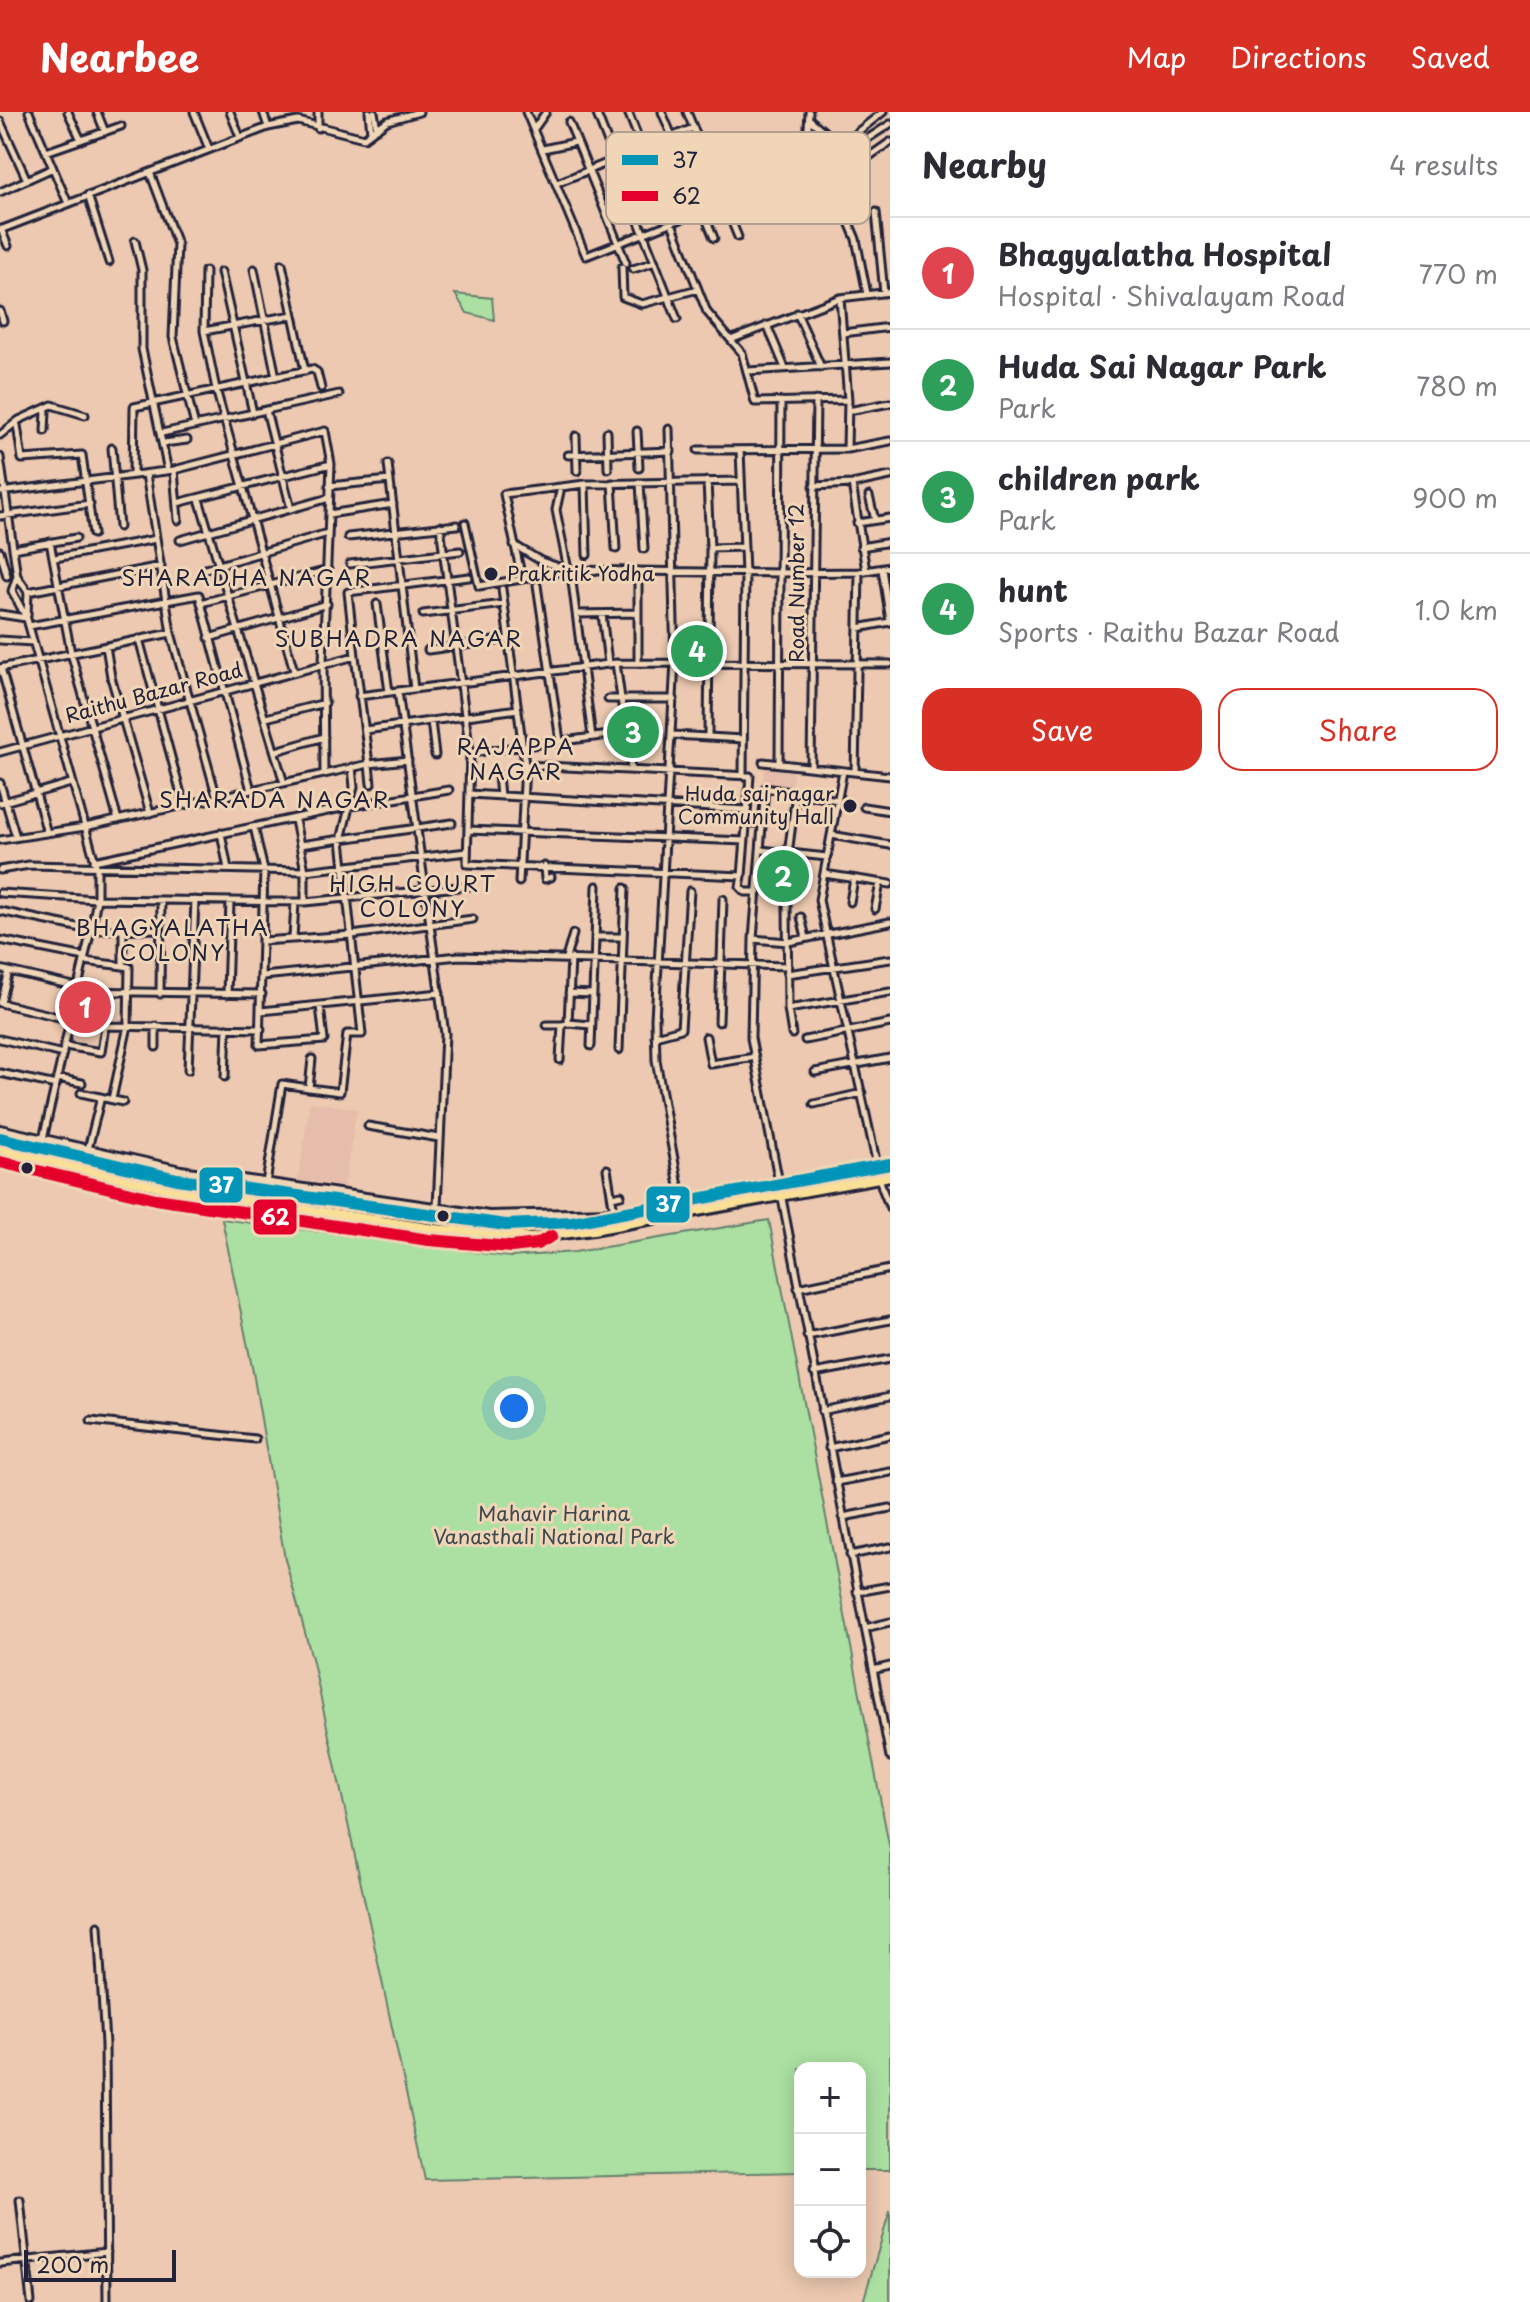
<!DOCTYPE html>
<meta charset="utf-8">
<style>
body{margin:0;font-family:"Playpen Sans",sans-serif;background:#f7f7f7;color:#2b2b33}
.controls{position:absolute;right:24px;bottom:24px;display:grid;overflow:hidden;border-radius:16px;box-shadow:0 4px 20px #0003}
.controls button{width:72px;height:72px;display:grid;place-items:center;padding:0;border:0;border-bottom:2px solid #e1e1e2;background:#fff;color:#2b2b33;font:40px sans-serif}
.scale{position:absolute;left:24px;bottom:20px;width:152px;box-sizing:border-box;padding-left:8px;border:4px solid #22223b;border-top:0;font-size:22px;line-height:28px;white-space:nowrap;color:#22223b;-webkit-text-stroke:6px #f0d6b7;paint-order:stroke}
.you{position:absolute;left:514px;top:1296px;width:28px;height:28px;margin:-20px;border:6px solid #fff;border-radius:50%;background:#1a73e8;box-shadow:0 0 0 12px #1a73e833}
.badge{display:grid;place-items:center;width:52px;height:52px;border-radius:50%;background:#d93025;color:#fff;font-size:26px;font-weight:700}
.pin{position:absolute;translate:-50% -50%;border:4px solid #fff;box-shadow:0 2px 8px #0006}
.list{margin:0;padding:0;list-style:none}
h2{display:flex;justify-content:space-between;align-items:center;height:104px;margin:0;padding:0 32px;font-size:34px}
h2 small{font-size:26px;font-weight:400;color:#7c7c81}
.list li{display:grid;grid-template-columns:52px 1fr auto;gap:24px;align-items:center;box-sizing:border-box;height:112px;padding:0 32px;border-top:2px solid #e1e1e2}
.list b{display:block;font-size:30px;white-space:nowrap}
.list p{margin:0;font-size:26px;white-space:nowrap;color:#7c7c81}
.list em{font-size:26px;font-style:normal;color:#7c7c81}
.actions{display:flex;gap:16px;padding:24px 32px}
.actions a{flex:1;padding:18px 0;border:2px solid #d93025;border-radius:24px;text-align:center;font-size:28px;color:#d93025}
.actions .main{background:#d93025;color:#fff}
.icon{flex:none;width:44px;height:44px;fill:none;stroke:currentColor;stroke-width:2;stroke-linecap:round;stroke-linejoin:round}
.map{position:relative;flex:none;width:890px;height:2190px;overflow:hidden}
header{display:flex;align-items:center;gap:48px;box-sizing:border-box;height:112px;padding:0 40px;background:#d93025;color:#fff}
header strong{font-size:38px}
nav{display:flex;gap:44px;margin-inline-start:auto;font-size:28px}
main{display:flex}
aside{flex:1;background:#fff}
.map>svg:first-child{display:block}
.built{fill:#e6bdaa}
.green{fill:#abe0a2;stroke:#66816e;stroke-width:2}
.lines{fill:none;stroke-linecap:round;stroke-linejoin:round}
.street-casing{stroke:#22223b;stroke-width:11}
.secondary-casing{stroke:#22223b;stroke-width:12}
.highway-casing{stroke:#22223b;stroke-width:14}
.street{stroke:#f0d6b7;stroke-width:5}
.secondary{stroke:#f0d6b7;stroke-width:6}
.highway{stroke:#fadf96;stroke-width:8}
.bus-1-casing{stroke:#f0d6b7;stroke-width:18}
.bus-2-casing{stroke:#f0d6b7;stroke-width:18}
.bus-1{stroke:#0595b8;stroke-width:12}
.bus-2{stroke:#e4002b;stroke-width:12}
.poi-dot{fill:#22223b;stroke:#f0d6b7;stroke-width:3}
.labels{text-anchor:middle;stroke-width:6;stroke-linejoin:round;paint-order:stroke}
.poi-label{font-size:20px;fill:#22223b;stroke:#f0d6b7;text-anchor:start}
.street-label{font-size:20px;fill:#22223b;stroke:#f0d6b7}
.park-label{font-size:20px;fill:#3d4850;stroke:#f0d6b7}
.neighbourhood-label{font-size:22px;letter-spacing:2px;fill:#22223b;stroke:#f0d6b7}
.key{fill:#f0d6b7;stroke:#b2a092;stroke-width:2}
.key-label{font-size:22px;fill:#22223b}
.line-badge{stroke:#f0d6b7;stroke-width:3}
.badge-label{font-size:22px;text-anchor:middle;font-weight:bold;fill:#fff}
</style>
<header>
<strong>Nearbee</strong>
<nav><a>Map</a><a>Directions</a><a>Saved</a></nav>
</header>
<main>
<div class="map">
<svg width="890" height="2190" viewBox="0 0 890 2190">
<rect width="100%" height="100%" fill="#ecc9b0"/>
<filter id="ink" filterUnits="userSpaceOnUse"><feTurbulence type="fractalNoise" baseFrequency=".0125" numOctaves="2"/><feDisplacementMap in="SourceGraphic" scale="16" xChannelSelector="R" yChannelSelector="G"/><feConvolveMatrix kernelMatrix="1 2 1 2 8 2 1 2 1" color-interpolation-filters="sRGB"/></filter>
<g filter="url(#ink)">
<path class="built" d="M765,654L793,657L792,678L762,675Z
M310,990L357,997L344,1075L298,1068Z"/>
<path class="green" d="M455,182L492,186L494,208L467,201Z
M765,743L806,748L801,784L761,780Z
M222,1107L510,1145L575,1140L769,1108L890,1738V2058H860V1956H800V2060L425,2068L313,1550L285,1447L253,1260Z
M890,2099V2190H863Z"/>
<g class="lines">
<defs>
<path id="street" d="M29,0L67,89
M68,0L81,28
M97,0L105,20
M194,0L209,37
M230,0L240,25
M263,0L268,15
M318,0V16
M369,0L371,20
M374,0L377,17
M526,0L586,144L743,83
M596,0L677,207
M628,0L707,200L742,241L755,290L848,288
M662,0L714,126
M687,0L738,125
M809,0L806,47L814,54L883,0
M809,7L827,22
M0,9L27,68
M569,10L626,151
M534,17L546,0
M543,37L576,30
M46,40L121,14
M822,48L832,56L844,42L890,12
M844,62L890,30
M151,63L177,132L173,225L195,314
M557,71L693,16
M0,80L53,56
M88,83L109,150
M843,96L856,127L867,182
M876,100L884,181
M1,117L8,134
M0,118L268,15L298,9L364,26L387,9L419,0
M135,129L142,158V237L168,359
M282,152L305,259
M622,155L623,185L642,192L698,177
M254,157L276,265
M633,157L655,150
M205,159L204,219L216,277L294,559
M221,160L253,301
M840,186L848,288L847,337
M0,199L3,209
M797,201L821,255
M767,213L785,256
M204,219L293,203
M843,221L890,215
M733,227L840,186L890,180
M748,259L890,250
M266,298L291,397
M848,299L890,291
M17,313L22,347L82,343L93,422
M669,317L675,550L655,907L656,948L682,1091
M45,319L46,299
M637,319L639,356
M607,320L608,357
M162,321L339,282
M0,323L19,308L52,293L85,303
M576,324L577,359
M164,331L187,328
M112,336L119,415
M698,338L847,337L890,329
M740,338L745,461L743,663
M568,343L671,339
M0,345L17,464L28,480L27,504
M388,352L414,577
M174,358L178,408
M146,362L171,521L217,686
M133,363L134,295L312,257L317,260L321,276
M707,369L710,436L744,435
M612,371L616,437
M640,371L644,437
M852,372L866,459
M329,374L390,368
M814,374L852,372L890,364
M561,375L556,398L568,458L522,467L504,382L585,372
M0,380L174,358L325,319L331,352L323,550L324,662
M869,384L875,408
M199,387L284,671
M177,391L331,352
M329,402L393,392
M0,404L90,392
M465,411L479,474L522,467
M857,411L890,406
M440,414L470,641L467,752L742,764L750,664L525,653
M348,425L457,413
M180,428L329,386
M50,430L71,541L118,708
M514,433L541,449L568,458L780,461L859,460L890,455
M861,435L890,430
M13,437L76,426
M0,439L7,464
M587,443L585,372L740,369
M55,446L156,427
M350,452L460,439
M882,457L890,509
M202,458L328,421
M17,464L12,479L27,507L97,757V787L91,818L43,1027
M572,470L592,625
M537,473L560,629
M502,477L525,653L519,770
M28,480L161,454
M201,491L328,458
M377,492L389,580
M638,501V459
M0,502L26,506
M423,502L504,492
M576,502L638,501V550
M602,502L608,551
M29,514L199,483L251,678
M858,516L890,510
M209,526L327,492
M139,527L184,693
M0,528L33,530
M106,534L111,565L150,701
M428,538L509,527
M355,544L348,480L469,465
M616,551L631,657
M0,556L171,521
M1,556L47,721
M398,579L445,922L437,1095
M359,584L616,551L890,552
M608,587H674
M266,606L325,591
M431,609L435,643
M365,618L518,597
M673,623L743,627
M708,624L710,436
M276,639L324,625
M0,640L355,544L369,652L85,715L0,728
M470,641L625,621
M763,650L890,664
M779,651L781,289
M811,655L816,288
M843,659L819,788L882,1076L890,1096
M855,660L859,460
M498,663L500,684
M0,671L16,725
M371,672L369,652L408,648
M469,682L747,698
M838,688L765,676L753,827L751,926L890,1645
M0,691L71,671
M864,695L890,699
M295,708L305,759V790
M746,711H762
M254,715L264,758L259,933L324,928L320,894
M468,718L745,729
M221,721L228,757
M831,723L890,733
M300,733L452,711
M761,738L827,745
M788,742L796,681
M94,749L351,694L449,678
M544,754L545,767L551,765
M0,758L29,753L305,759L467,740
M824,762L890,772
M742,764L740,775L745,780H758
M0,781L97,787L305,790L469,774
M850,790L854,767
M787,792L788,897L792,922
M875,797L880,771
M0,799L91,818L159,817
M801,805L806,826
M596,825H623
M293,827L295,790
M753,827L788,830L890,810
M0,828L85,845
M262,829L352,823L473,807
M566,846L573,822
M571,846L568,911L591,913
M84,849L123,854
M0,857L78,875
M787,862L890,847
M263,864L459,844L788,854
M77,879L262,882
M569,881L593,882
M160,882L161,788
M227,882L230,789
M0,891L71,908
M1,891L9,859
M788,897L890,880
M261,899L440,881
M719,910L723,787
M547,913H562
M107,914L261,917
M156,914V935
M655,924L681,917L690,779
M706,925L711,952L755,945
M0,927L63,942
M805,928L890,911
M65,934L101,940L110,882
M591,934L597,774
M619,938L625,776
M560,948L562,913L568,911
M188,958L195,788
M815,960L890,946
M0,961L56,973
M225,965L227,916
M57,966L82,971
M309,976L340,980L347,922H362L341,728L354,675L352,655
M81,981L123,990
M112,987L128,914L129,855L123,854V817
M814,992L862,981
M368,1014L439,1026
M88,1037L101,985
M607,1057L614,1100
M266,1071L282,972L309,976L312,947
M612,1085L621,1083
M798,1176L890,1157
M807,1224L890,1208
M814,1261L890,1247
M822,1299L890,1284
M91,1309L255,1327
M829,1336L890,1323
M836,1370L890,1360
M843,1405L890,1396
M850,1443L890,1435
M857,1480L890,1474
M865,1516L890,1510
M873,1558L890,1554
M98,1814L105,1932L107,2190
M20,2088L31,2190
M0,2151L107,2140"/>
<path id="secondary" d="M0,1017L181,1058L489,1103L612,1100
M0,1050L156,1087L429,1128L511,1135L537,1132L549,1126"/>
<path id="highway" d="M0,1026L177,1067L506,1113L572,1110L890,1052
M0,1038L175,1078L435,1117L531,1126L593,1118L890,1064"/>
</defs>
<use href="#street" class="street-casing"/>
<use href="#secondary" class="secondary-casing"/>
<use href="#highway" class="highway-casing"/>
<use href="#street" class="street"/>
<use href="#secondary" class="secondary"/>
<use href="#highway" class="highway"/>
<defs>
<path id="bus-1" d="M0,1026L177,1067L506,1113L572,1110L890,1052"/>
<path id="bus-2" d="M0,1050L156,1087L429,1128L511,1135L537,1132L552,1124"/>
</defs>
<use href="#bus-1" class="bus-1-casing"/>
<use href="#bus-2" class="bus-2-casing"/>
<use href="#bus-1" class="bus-1"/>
<use href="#bus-2" class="bus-2"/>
</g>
</g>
<g class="poi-dot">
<circle cx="491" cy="462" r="8"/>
<circle cx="850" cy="694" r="8"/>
<circle cx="27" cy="1056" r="7"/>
<circle cx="443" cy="1104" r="7"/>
</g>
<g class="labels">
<g class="poi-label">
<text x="507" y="469">Prakritik Yodha</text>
<text x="834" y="689" text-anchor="end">Huda sai nagar<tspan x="834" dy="23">Community Hall</tspan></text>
</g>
<g class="street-label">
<text transform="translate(797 471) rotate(-90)" y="7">Road Number 12</text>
<text transform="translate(154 581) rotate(-15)" y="7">Raithu Bazar Road</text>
</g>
<g class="park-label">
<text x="554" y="1409">Mahavir Harina<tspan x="554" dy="23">Vanasthali National Park</tspan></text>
</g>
<g class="neighbourhood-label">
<text x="247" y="474">SHARADHA NAGAR</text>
<text x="399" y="535">SUBHADRA NAGAR</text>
<text x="516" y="643">RAJAPPA<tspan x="516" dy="25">NAGAR</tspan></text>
<text x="275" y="696">SHARADA NAGAR</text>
<text x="413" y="780">HIGH COURT<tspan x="413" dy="25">COLONY</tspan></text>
<text x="173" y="824">BHAGYALATHA<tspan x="173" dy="25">COLONY</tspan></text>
</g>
</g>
<rect x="606" y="20" width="264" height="92" rx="12" class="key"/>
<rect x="622" y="43" width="36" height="10" fill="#0595b8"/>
<rect x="622" y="79" width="36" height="10" fill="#e4002b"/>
<g class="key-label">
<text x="672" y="56">37</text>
<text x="672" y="92">62</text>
</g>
<g class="line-badge">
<rect x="198" y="1054" width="46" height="38" rx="8" fill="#0595b8"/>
<rect x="645" y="1073" width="46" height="39" rx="8" fill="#0595b8"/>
<rect x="252" y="1086" width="46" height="38" rx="8" fill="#e4002b"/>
</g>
<g class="badge-label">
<text x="221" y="1081">37</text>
<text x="668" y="1100">37</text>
<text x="275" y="1113">62</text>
</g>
</svg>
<div class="controls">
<button>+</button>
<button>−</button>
<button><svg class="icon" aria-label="locate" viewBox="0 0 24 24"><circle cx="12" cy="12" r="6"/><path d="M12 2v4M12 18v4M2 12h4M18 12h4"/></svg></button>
</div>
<div class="scale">200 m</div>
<div class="you"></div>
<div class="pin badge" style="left:85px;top:895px;background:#e0444e">1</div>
<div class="pin badge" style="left:783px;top:764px;background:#2e9e5b">2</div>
<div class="pin badge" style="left:633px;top:620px;background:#2e9e5b">3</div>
<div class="pin badge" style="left:697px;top:539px;background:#2e9e5b">4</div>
</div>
<aside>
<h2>Nearby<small>4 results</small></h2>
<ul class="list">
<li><span class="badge" style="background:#e0444e">1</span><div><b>Bhagyalatha Hospital</b><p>Hospital · Shivalayam Road</p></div><em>770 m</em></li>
<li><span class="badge" style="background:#2e9e5b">2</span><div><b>Huda Sai Nagar Park</b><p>Park</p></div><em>780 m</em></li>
<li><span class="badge" style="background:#2e9e5b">3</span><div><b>children park</b><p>Park</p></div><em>900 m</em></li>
<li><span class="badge" style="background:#2e9e5b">4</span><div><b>hunt</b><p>Sports · Raithu Bazar Road</p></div><em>1.0 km</em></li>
</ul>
<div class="actions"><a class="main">Save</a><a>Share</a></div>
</aside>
</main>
